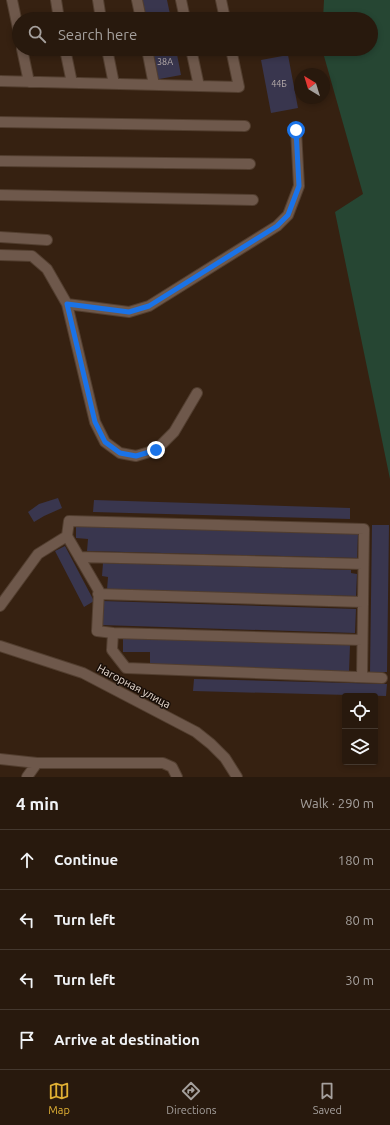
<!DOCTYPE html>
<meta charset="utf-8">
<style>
body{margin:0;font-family:Ubuntu,sans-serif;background:#302216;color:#f1f3f6}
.controls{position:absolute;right:12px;bottom:12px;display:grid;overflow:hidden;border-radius:4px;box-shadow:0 2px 6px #0003}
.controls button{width:36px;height:36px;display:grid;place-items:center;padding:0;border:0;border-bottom:1px solid #44382e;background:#28190d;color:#f1f3f6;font:20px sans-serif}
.compass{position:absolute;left:294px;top:68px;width:36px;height:36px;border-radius:50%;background:#28190d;box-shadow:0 2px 6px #0003;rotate:322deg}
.stop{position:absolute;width:12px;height:12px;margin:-9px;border:3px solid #1a73e8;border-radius:50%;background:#fff}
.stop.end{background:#1a73e8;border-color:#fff;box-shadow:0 1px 4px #0008}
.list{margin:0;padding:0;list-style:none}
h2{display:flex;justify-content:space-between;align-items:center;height:52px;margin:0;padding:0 16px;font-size:17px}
h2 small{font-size:13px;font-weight:400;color:#a5a09d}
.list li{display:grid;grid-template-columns:26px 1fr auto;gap:12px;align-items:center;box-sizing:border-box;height:60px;padding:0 16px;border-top:1px solid #44382e}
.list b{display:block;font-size:15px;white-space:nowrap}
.list em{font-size:13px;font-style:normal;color:#a5a09d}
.icon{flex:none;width:22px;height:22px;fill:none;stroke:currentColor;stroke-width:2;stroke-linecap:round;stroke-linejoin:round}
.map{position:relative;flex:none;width:390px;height:777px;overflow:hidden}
.search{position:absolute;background:#28190d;box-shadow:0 2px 6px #0003;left:12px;right:12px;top:12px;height:44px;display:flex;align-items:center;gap:10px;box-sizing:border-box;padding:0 14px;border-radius:22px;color:#a5a09d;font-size:15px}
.sheet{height:292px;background:#28190d}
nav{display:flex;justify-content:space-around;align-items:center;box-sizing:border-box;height:56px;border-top:1px solid #44382e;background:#28190d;font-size:11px;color:#a5a09d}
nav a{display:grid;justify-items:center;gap:2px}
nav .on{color:#e0b034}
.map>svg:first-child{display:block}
.green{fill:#264633}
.building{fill:#39364e}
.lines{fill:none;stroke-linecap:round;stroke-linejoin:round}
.minor-casing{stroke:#523e2f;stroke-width:12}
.minor{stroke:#6e584b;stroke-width:10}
.route{stroke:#1a73e8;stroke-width:5}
.labels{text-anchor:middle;stroke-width:3;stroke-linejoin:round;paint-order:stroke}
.number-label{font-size:9px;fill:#bbb0ae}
.street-label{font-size:11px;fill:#e6d8ce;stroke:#170d07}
</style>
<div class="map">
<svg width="390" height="777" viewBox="0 0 390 777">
<rect width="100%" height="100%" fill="#362111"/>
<path class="green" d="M324,0H390V479L335,212L363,194L322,49H371V19H323Z"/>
<path class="building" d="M139,0H167L171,19H143Z
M148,49H176L181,75L154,80Z
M288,55L298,108L271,113L261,60Z
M58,498L62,508L44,516L34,522L28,512L39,504Z
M94,500L350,508V519L93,512Z
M372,525H389L387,672H370Z
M76,526L358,534L357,558L87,551L88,539L76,538Z
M65,546L94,601L84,607L55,551Z
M103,563L351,570V573L357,574L356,596L107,590L108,577L102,576Z
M102,601L356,609L355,633L101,625Z
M123,638L350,645L349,672L150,666V652H123Z
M194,679L387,684L386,696L193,691Z"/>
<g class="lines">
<defs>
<path id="minor" d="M12,0L19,33
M56,0L59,19
M98,0L101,19
M137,0L141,19
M181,0L185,19
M221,0L225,19
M22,49L29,82
M65,49L72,83
M107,49L114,84
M147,49L154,85
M191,49L199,86
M0,81L239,87L231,49
M0,122L245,126
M0,161L250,164
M0,195L253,200
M0,237L47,240
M0,255L32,256L47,269L67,304L95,422L105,442L120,453L136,456L156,450L174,432L197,393
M67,304L129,312L149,306L277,226L288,215L299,186L296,130
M79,557L363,564
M98,594L363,602
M0,606L38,554L67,536
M113,633L362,640
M0,646L83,673L196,732L211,744L225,758L237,777
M362,677L364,529L69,521L67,536L99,591L97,631L113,633L112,650L126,668L382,678
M0,759L37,763H163L172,767L177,777
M27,777L37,763"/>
</defs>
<use href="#minor" class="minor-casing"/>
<use href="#minor" class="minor"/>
</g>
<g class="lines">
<path class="route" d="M156,450L136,456L120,453L105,442L95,422L67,304L129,312L149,306L277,226L288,215L299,186L296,130"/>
</g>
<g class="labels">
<g class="number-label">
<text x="165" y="65">38А</text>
<text x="279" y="87">44Б</text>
</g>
<g class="street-label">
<text transform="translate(134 686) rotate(28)" y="4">Нагорная улица</text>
</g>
</g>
</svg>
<div class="controls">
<button><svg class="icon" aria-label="locate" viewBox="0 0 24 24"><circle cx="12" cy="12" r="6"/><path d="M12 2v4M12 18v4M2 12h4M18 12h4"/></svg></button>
<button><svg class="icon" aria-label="layers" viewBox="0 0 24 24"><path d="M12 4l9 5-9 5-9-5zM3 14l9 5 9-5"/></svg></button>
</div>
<svg class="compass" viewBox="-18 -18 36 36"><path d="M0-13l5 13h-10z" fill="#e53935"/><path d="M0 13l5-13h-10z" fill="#a5a09d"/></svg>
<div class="stop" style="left:296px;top:130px"></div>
<div class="stop end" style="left:156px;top:450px"></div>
<div class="search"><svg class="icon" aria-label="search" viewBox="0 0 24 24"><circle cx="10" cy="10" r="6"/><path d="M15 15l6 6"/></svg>Search here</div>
</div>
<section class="sheet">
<h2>4 min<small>Walk · 290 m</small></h2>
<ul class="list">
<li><svg class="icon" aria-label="ahead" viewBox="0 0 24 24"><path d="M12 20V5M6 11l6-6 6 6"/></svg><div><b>Continue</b></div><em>180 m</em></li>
<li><svg class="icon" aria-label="left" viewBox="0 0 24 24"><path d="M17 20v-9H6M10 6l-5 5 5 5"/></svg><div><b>Turn left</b></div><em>80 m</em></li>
<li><svg class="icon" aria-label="left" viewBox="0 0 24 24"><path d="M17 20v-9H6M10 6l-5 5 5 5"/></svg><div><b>Turn left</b></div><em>30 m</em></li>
<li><svg class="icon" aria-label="arrive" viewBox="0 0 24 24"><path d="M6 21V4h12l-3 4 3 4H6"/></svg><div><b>Arrive at destination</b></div></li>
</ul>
</section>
<nav>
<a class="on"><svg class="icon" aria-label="map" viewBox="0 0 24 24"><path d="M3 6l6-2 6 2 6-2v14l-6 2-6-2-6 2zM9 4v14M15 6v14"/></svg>Map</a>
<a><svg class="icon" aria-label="directions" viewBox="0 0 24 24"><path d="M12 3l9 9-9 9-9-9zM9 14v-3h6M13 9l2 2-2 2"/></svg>Directions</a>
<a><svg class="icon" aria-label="saved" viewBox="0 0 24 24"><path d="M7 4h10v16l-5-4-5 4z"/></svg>Saved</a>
</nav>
